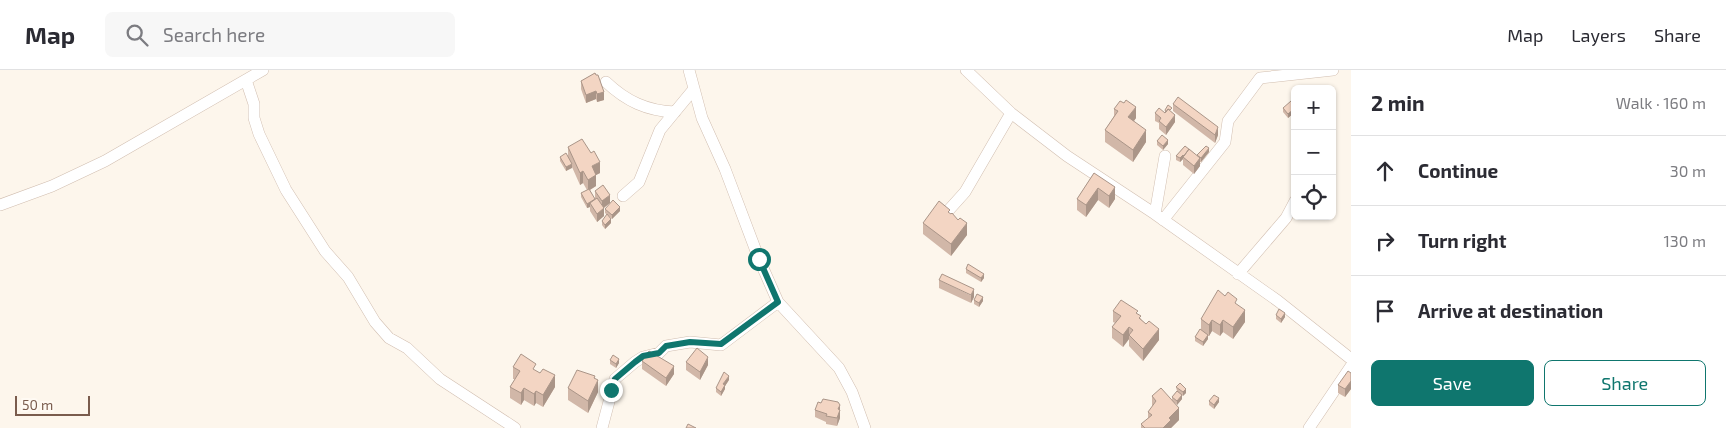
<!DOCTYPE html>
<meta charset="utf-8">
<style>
body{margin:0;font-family:"Exo 2",sans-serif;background:#f7f7f7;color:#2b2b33}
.controls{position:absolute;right:15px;top:15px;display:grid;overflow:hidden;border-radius:8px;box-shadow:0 1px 4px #0004}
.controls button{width:45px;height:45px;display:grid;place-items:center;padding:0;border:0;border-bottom:1px solid #e1e1e2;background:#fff;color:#2b2b33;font:25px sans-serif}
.scale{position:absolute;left:15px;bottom:12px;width:75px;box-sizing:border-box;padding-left:5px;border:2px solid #7a5c4d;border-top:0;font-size:14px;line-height:18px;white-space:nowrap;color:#7a5c4d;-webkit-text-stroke:4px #fffaf3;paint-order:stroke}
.stop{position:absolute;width:15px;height:15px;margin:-11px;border:4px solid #0f766e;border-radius:50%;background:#fff}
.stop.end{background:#0f766e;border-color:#fff;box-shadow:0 1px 5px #0008}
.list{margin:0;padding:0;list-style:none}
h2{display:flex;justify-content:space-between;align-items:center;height:65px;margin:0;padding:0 20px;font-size:21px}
h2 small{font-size:16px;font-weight:400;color:#7c7c81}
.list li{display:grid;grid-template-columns:32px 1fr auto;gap:15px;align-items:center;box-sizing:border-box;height:70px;padding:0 20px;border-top:1px solid #e1e1e2}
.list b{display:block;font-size:19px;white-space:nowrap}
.list em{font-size:16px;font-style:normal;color:#7c7c81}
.actions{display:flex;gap:10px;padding:15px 20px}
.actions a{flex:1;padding:11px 0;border:1px solid #0f766e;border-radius:8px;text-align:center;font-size:18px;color:#0f766e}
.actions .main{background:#0f766e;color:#fff}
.icon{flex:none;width:28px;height:28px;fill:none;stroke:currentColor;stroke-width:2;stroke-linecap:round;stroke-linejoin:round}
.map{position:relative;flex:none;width:1351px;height:358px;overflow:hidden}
header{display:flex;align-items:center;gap:30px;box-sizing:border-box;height:70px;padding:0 25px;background:#fff;border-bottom:1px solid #e1e1e2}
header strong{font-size:24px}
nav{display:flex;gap:28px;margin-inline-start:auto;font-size:18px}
.search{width:350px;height:45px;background:#f7f7f7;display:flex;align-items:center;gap:12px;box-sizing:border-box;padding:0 18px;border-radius:8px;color:#7c7c81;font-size:19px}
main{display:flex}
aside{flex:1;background:#fff}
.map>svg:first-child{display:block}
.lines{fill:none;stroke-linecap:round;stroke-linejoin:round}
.minor-casing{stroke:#d1beb0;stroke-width:12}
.minor{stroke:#fff;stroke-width:11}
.wall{fill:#d1b7a8}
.shaded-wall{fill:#aa9588}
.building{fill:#f3d5c3;stroke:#aa9588}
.route{stroke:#0f766e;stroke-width:6}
</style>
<header>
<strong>Map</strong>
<div class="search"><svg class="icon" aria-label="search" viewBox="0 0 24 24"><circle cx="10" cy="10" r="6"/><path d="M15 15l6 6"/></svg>Search here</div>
<nav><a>Map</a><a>Layers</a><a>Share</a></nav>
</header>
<main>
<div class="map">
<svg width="1351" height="358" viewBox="0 0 1351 358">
<rect width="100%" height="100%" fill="#fdf6ec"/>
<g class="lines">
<defs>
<path id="minor" d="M689,0L702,48L725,99L759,189L778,232L839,298L852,322L865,358
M966,0L1011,43L1067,86L1155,144L1278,231L1351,289
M246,10L254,34V48L259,64L286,120L325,181L348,207L375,252L389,268L407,278L440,309L515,358
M606,12C626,31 647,41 675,42
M623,126L639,112L660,60L693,20
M0,135L52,116L105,91L263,0
M947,142L965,122L1011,43
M1155,144L1165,86
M1163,150L1225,72L1228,51L1260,8L1333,0
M1238,204L1286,148L1295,131
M602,358L615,309L635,292L643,287L659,283L666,276L690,272L721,275L778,232
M1309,358L1351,296"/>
</defs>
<use href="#minor" class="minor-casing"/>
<use href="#minor" class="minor"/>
</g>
<path class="wall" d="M595,3L604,30L597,32L596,29L586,33L581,19V11Z
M1173,34L1218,65L1215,73L1173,41Z
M1295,36V42L1288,48L1283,42V38Z
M1114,39L1136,48L1134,51L1146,72L1133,92L1105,72V60L1114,46Z
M1165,40L1172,42L1175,52L1166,65L1159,59V53L1155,51V43L1165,42Z
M1157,71L1168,74L1163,80L1157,75Z
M1185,76L1197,86L1209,82L1201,92H1200V96L1194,104L1183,95V89L1180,92L1176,90V86Z
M568,77L600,103L596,105V116L590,120L595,129V121L610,133L604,138V146L597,152L590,141V137L587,138L581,127V123L587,120L583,113L580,115L572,97L566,101L560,91V87L568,86Z
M1094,103L1115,129L1109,138L1098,130L1086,147L1077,140V129Z
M605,139L620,141L612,149L605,143Z
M950,144L967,165L951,186L923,164V153Z
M602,151L611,153L605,159L602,155Z
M966,199L984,208L981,212L966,203Z
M939,210L974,227L971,233L939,218Z
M1225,226L1237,235L1245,252L1233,269L1223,262L1220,266L1212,261L1209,266H1208V269L1203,276L1195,271V267L1201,260V249Z
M974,230L983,231L979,237L974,234Z
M1113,241L1138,244L1141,249L1159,270L1143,291L1129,276V269L1123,277L1112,268V257L1115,253L1113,252Z
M1276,245L1285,247L1281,253L1276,249Z
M610,290L619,293L616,298L610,294Z
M642,291L674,304L666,316L642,299Z
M686,292L708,295L700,310L686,300Z
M513,297L536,301L555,317L543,337L536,333L534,336L524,330L521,335L510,328V317L515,309H513Z
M1351,303V319L1345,327L1338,323V315Z
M595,309L598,322L588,343L568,330V318Z
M729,310L725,316V319L721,326L716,322V318Z
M1176,317L1186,323L1182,326V329L1177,335L1175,333L1179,350L1171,358H1141V354L1148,349V342L1152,337V326L1172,330V327L1177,321Z
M1209,331L1219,332L1214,339L1209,335Z
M821,333L840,335V348L837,356L826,354V352L815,347V340Z"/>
<path class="shaded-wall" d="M596,21V29L586,33V25Z
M604,22V30L597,32V24Z
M1136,37V48L1128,59V47Z
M1295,38V42L1288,48V44Z
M1175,45V52L1166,65V57Z
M1218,57V65L1215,73V65Z
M1146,60V72L1133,92V80Z
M1168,70V74L1163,80V76Z
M1209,78V82L1201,92V88Z
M1183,85V89L1180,92V88Z
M1200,88V96L1194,104V96Z
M600,92V103L596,105V116L588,121V110L592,96Z
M572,94V98L566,101V97Z
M583,101V113L580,115V103Z
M1115,117V129L1109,138V126Z
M1098,118V130L1086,147V135Z
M610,125V133L602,139V131Z
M595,129L590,133V137L587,138V134Z
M620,137V141L612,149V145Z
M604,138V146L597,152V144Z
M611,149V153L605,159V155Z
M967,153V165L951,186V174Z
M984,204V208L981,212V208Z
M974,219V227L971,233V225Z
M983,227V231L979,237V233Z
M1245,240V252L1233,269V257Z
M1285,243V247L1281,253V249Z
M1212,250V261L1209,266V255Z
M1223,250V262L1220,266V255Z
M1129,257V269L1123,277V265Z
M1159,259V270L1143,291V279Z
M1208,265V269L1203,276V272Z
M708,287V295L700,310V302Z
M619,289V293L616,298V294Z
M674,296V304L666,316V308Z
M555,305V317L543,337V325Z
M595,306V317L598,310V322L588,343V331Z
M729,306V310L725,316V319L721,326V322L723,314Z
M1351,311V319L1345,327V319Z
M524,318V330L521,335V323Z
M1186,319V323L1183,326V322Z
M536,321V333L534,336V324Z
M1182,325V329L1177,335V331Z
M1219,328V332L1214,339V335Z
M840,335V348L837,356L838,339Z
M1179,338V350L1171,358H1163L1169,348Z"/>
<path class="building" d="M595,3L596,5H598L604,22L597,24L596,21L586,25L581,11Z
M1178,27L1218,57L1215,65L1173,34Z
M1126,30L1136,37L1128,47L1146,60L1133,80L1105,60L1118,41L1114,39L1120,31L1124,33Z
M1291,31L1295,36V38L1288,44L1283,38Z
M1168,35L1172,38L1170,40L1168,39L1166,42L1165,40Z
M1159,38L1165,43L1168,39L1175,45L1166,57L1159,51L1161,48L1155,43Z
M1162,65L1168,70L1163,76L1157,71Z
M582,69L591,83L594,81L600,92L592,96L596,105L588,110L583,101L580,103L568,77Z
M1185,76L1190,80L1189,79L1184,86L1183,85L1180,88L1176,86Z
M1206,76L1209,78L1201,88L1197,85Z
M1189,79L1200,88L1194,96L1183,87Z
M566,83L572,94L566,97L560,87Z
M1094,103L1115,117L1109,126L1098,118L1086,135L1077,129Z
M603,115L610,125L602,131L595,121Z
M589,119L595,129L587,134L581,123Z
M597,128L604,138L597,144L590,133Z
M613,130L620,137L612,145L605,139Z
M939,131L950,140L948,142L951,144L952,143L958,150L960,148L967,153L951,174L923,153Z
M607,144L611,149L605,155L602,151Z
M968,194L984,204L981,208L966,199Z
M942,204L974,219L971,225L939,210Z
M1218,220L1225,226L1228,222L1237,229L1235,233L1245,240L1233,257L1223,250L1220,255L1212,250L1209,255L1201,249Z
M977,224L983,227L979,233L974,230Z
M1121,230L1138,241L1136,243L1141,246L1139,248L1146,254L1149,251L1159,259L1143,279L1129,265L1133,260L1129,257L1123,265L1112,257L1121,246L1113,241Z
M1279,239L1285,243L1281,249L1276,245Z
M1200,259L1208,265L1203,272L1195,267Z
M697,278L708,287L700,302L686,292Z
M649,281L674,296L666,308L642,291Z
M521,284L536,294L533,299L540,303L543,299L555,305L543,325L536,321L534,324L524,318L521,323L510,317L520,301L513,297Z
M613,285L619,289L616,294L610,290Z
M577,300L595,306L594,308L598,310L588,331L568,318Z
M1348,301L1351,303V311L1345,319L1338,315Z
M724,302L729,306L723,314L725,315L721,322L716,318Z
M1180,313L1186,319L1183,322L1176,317Z
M1161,318L1179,338L1169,348L1171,350L1163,358H1145L1141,354L1152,345L1148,342L1156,331L1152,326Z
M1177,321L1182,325L1177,331L1172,327Z
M1214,325L1219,328L1214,335L1209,331Z
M823,329L838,332L840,335L838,339L840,340L837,348L826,346L827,344L815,340L818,332L821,333Z
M688,354L696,358H686Z"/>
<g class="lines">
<path class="route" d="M611,320L615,309L635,292L643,286L659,283L666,276L690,272L721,274L778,232L759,189"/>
</g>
</svg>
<div class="controls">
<button>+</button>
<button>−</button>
<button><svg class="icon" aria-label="locate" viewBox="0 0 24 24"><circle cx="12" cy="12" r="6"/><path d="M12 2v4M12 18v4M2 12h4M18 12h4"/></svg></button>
</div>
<div class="scale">50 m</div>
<div class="stop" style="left:759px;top:189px"></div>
<div class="stop end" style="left:611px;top:320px"></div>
</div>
<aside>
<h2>2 min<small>Walk · 160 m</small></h2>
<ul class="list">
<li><svg class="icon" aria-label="ahead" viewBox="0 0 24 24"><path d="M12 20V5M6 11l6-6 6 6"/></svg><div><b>Continue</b></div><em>30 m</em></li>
<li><svg class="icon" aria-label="right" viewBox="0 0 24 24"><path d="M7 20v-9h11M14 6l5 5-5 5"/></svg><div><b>Turn right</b></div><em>130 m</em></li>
<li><svg class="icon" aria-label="arrive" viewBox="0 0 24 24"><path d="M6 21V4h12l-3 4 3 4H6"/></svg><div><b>Arrive at destination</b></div></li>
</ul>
<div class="actions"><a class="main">Save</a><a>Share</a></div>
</aside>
</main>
